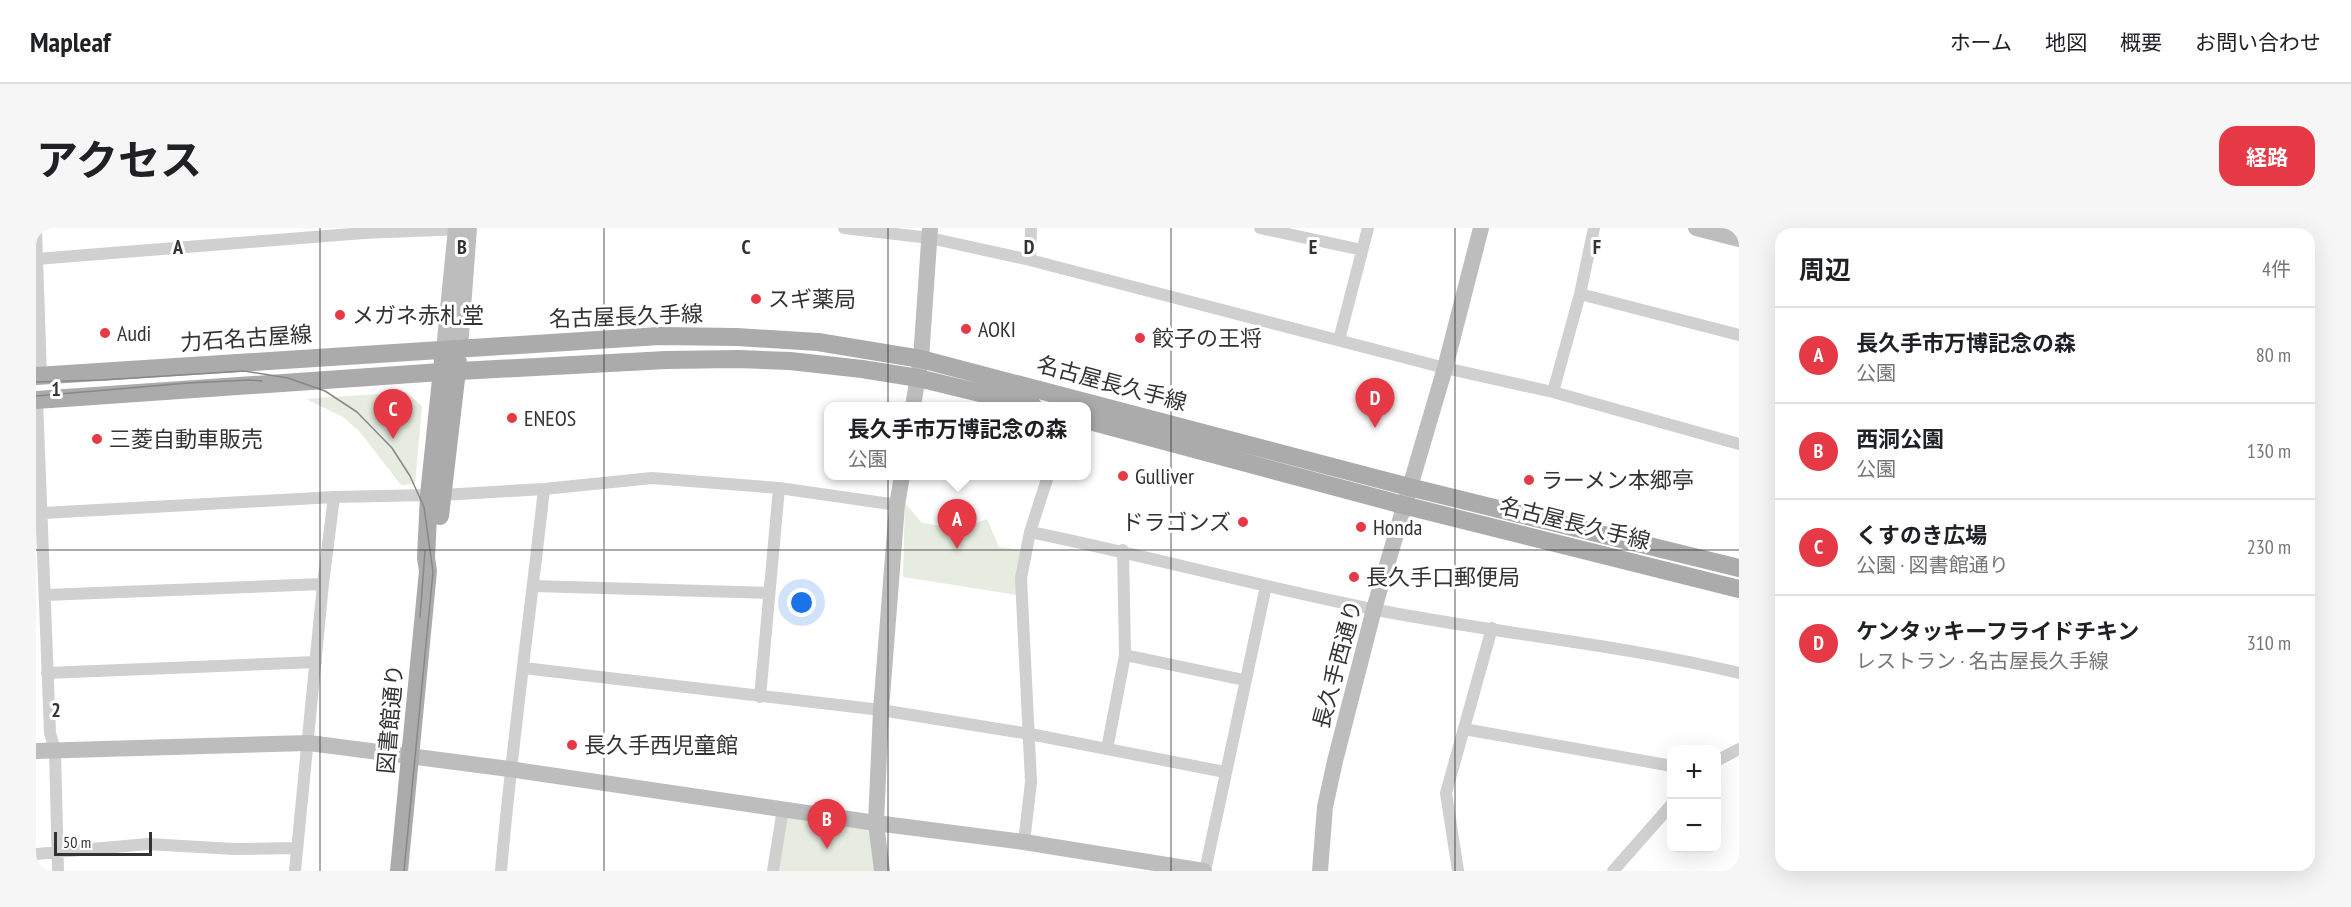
<!DOCTYPE html>
<html lang="ja">
<meta charset="utf-8">
<style>
body{margin:0;font-family:"PT Sans Narrow","Noto Sans JP",sans-serif;background:#f6f6f6;color:#202124}
.controls{position:absolute;right:18px;bottom:18px;display:grid;overflow:hidden;border-radius:12px;box-shadow:0 6px 24px #0002}
.controls button{width:54px;height:54px;display:grid;place-items:center;padding:0;border:0;border-bottom:2px solid #e0e0e0;background:#fff;color:#202124;font:30px sans-serif}
.scale{position:absolute;left:18px;bottom:15px;width:98px;box-sizing:border-box;padding-left:6px;border:3px solid #333;border-top:0;font-size:16px;line-height:21px;white-space:nowrap;color:#333;-webkit-text-stroke:4px #fff;paint-order:stroke}
.you{position:absolute;left:766px;top:375px;width:21px;height:21px;margin:-15px;border:4px solid #fff;border-radius:50%;background:#1a73e8;box-shadow:0 0 0 9px #1a73e833}
.badge{display:grid;place-items:center;width:39px;height:39px;border-radius:50%;background:#e63946;color:#fff;font-size:20px;font-weight:700}
.pin{position:absolute;translate:-50% -50px;filter:drop-shadow(0 2px 3px #0008)}
.pin::after{content:'';position:absolute;top:32px;width:21px;height:18px;background:inherit;clip-path:polygon(0 0,100% 0,50% 100%)}
.popup{position:absolute;left:788px;top:174px;width:267px;height:78px;box-sizing:border-box;display:grid;place-content:center;border-radius:12px;background:#fff;filter:drop-shadow(0 2px 4px #0005);font-size:20px;white-space:nowrap;color:#757577}
.popup b{font-size:22px;color:#202124}
.popup::after{content:'';position:absolute;left:50%;top:100%;margin-left:-12px;border:12px solid transparent;border-top-color:#fff}
.list{margin:0;padding:0;list-style:none}
h2{display:flex;justify-content:space-between;align-items:center;height:78px;margin:0;padding:0 24px;font-size:26px}
h2 small{font-size:20px;font-weight:400;color:#757577}
.list li{display:grid;grid-template-columns:39px 1fr auto;gap:18px;align-items:center;box-sizing:border-box;height:96px;padding:0 24px;border-top:2px solid #e0e0e0}
.list b{display:block;font-size:22px;white-space:nowrap}
.list p{margin:0;font-size:20px;white-space:nowrap;color:#757577}
.list em{font-size:20px;font-style:normal;color:#757577}
.map{position:relative;flex:none;width:1703px;height:643px;overflow:hidden;border-radius:18px}
header{display:flex;align-items:center;gap:36px;box-sizing:border-box;height:84px;padding:0 30px;background:#fff;border-bottom:2px solid #e0e0e0}
header strong{font-size:28px}
nav{display:flex;gap:33px;margin-inline-start:auto;font-size:21px}
.intro{display:flex;align-items:center;justify-content:space-between;box-sizing:border-box;height:144px;padding:0 36px}
h1{margin:0;font-size:42px}
.button{padding:15px 27px;border-radius:18px;background:#e63946;color:#fff;font-size:21px;font-weight:700}
main{display:flex;gap:36px;padding:0 36px}
aside{flex:1;background:#fff;border-radius:18px;box-shadow:0 6px 24px #0002}
.map>svg:first-child{display:block}
.green{fill:#e6ecdf}
.lines{fill:none;stroke-linecap:round;stroke-linejoin:round}
.street{stroke:#d0d0d0;stroke-width:12}
.secondary{stroke:#bdbdbd;stroke-width:16}
.primary{stroke:#ababab;stroke-width:18}
.tram{stroke:#888;stroke-width:1.5}
.grid{fill:none;stroke:#333;stroke-width:1.5;stroke-opacity:0.55}
.poi-dot{fill:#e63946;stroke:#fff;stroke-width:2}
.labels{text-anchor:middle;stroke-width:6;stroke-linejoin:round;paint-order:stroke}
.poi-label{font-size:22px;fill:#333;stroke:#fff;text-anchor:start}
.street-label{font-size:22px;fill:#333;stroke:#fff}
.grid-label{font-size:20px;text-anchor:middle;font-weight:bold;fill:#333;stroke:#fff;stroke-width:6;stroke-linejoin:round;paint-order:stroke}
</style>
<header>
<strong>Mapleaf</strong>
<nav><a>ホーム</a><a>地図</a><a>概要</a><a>お問い合わせ</a></nav>
</header>
<div class="intro"><h1>アクセス</h1><a class="button">経路</a></div>
<main>
<div class="map">
<svg width="1703" height="643" viewBox="0 0 1703 643">
<rect width="100%" height="100%" fill="#fff"/>
<path class="green" d="M370,164L386,178L379,256L365,257L323,203L307,189L270,171Z
M869,275L886,295L923,301L951,291L963,319L986,322L981,367L867,349Z
M748,586L835,600L841,643H741Z"/>
<g class="lines">
<path class="street" d="M0,0L5,148
M808,0L894,10L994,32L1409,140L1517,164L1703,216
M1224,0L1326,22
M0,31L328,5L426,1
M994,32L995,0
M1544,66L1703,107
M1303,112L1332,0
M1517,164L1544,66L1558,0
M1,172L14,505L19,522L22,643
M406,267L508,261L616,250L743,260L861,277
M7,285L298,269L393,267
M994,304C1108,327 1221,358 1336,381C1457,405 1582,416 1703,445
M498,358L733,365
M9,367L287,356
M1089,427L1208,452
M488,440L845,482L994,506L1189,544
M11,445L280,434
M724,469L743,260
M1428,501L1636,538
M1071,521L1089,427L1087,322
M1680,533L1703,521
M988,614L995,554L985,350L994,304L1012,248
M0,626L112,616L198,621L261,620
M259,643L287,356L298,269
M465,643C476,515 494,388 508,261
M737,643L747,581
M1169,643L1230,358
M1422,643L1410,565L1456,400
M1577,643L1636,576"/>
<path class="secondary" d="M1660,0L1703,11
M424,120L433,0
M408,122L420,0
M877,178L885,131L894,0
M0,523L273,515L473,541L840,595L988,614L1168,643
M846,643L840,595L845,482L861,277L866,248
M1284,643L1289,579L1299,533L1338,381L1409,140L1445,0"/>
<path class="primary" d="M0,148L623,108L701,109L782,114L885,131L1373,259L1703,340
M0,172L405,144L630,132L703,131L754,133L826,141L882,150L997,178
M1050,192L1367,277L1703,361
M404,288L422,134
M363,643L392,343L390,330L393,267L407,132"/>
<path class="tram" d="M0,154L66,152L208,143L252,150L289,163L321,184L356,220L374,248L388,279L397,344L368,643
M0,168L152,155L214,152L226,153
M384,389L389,323"/>
</g>
<path class="grid" d="M284,0V643M568,0V643M852,0V643M1135,0V643M1419,0V643M0,322H1703"/>
<g class="poi-dot">
<circle cx="720" cy="71" r="6"/>
<circle cx="304" cy="87" r="6"/>
<circle cx="930" cy="101" r="6"/>
<circle cx="69" cy="105" r="6"/>
<circle cx="1104" cy="110" r="6"/>
<circle cx="476" cy="190" r="6"/>
<circle cx="61" cy="211" r="6"/>
<circle cx="1087" cy="248" r="6"/>
<circle cx="1493" cy="252" r="6"/>
<circle cx="1207" cy="294" r="6"/>
<circle cx="1325" cy="299" r="6"/>
<circle cx="1318" cy="349" r="6"/>
<circle cx="536" cy="517" r="6"/>
</g>
<g class="labels">
<g class="poi-label">
<text x="732" y="79">スギ薬局</text>
<text x="316" y="95">メガネ赤札堂</text>
<text x="942" y="109">AOKI</text>
<text x="81" y="113">Audi</text>
<text x="1116" y="118">餃子の王将</text>
<text x="488" y="198">ENEOS</text>
<text x="73" y="219">三菱自動車販売</text>
<text x="1099" y="256">Gulliver</text>
<text x="1505" y="260">ラーメン本郷亭</text>
<text x="1195" y="302" text-anchor="end">ドラゴンズ</text>
<text x="1337" y="307">Honda</text>
<text x="1330" y="357">長久手口郵便局</text>
<text x="548" y="525">長久手西児童館</text>
</g>
<g class="street-label">
<text transform="translate(590 88) rotate(-2)" y="8">名古屋長久手線</text>
<text transform="translate(210 110) rotate(-4)" y="8">力石名古屋線</text>
<text transform="translate(1076 155) rotate(15)" y="8">名古屋長久手線</text>
<text transform="translate(1539 295) rotate(14)" y="8">名古屋長久手線</text>
<text transform="translate(1301 436) rotate(-75)" y="8">長久手西通り</text>
<text transform="translate(354 491) rotate(-85)" y="8">図書館通り</text>
</g>
</g>
<g class="grid-label">
<text x="142" y="26">A</text>
<text x="426" y="26">B</text>
<text x="710" y="26">C</text>
<text x="993" y="26">D</text>
<text x="1277" y="26">E</text>
<text x="1561" y="26">F</text>
<text x="20" y="168">1</text>
<text x="20" y="489">2</text>
</g>
</svg>
<div class="controls">
<button>+</button>
<button>−</button>
</div>
<div class="scale">50 m</div>
<div class="you"></div>
<div class="pin badge" style="left:921px;top:321px">A</div>
<div class="popup"><b>長久手市万博記念の森</b>公園</div>
<div class="pin badge" style="left:791px;top:621px">B</div>
<div class="pin badge" style="left:357px;top:211px">C</div>
<div class="pin badge" style="left:1339px;top:200px">D</div>
</div>
<aside>
<h2>周辺<small>4件</small></h2>
<ul class="list">
<li><span class="badge">A</span><div><b>長久手市万博記念の森</b><p>公園</p></div><em>80 m</em></li>
<li><span class="badge">B</span><div><b>西洞公園</b><p>公園</p></div><em>130 m</em></li>
<li><span class="badge">C</span><div><b>くすのき広場</b><p>公園 · 図書館通り</p></div><em>230 m</em></li>
<li><span class="badge">D</span><div><b>ケンタッキーフライドチキン</b><p>レストラン · 名古屋長久手線</p></div><em>310 m</em></li>
</ul>
</aside>
</main>
